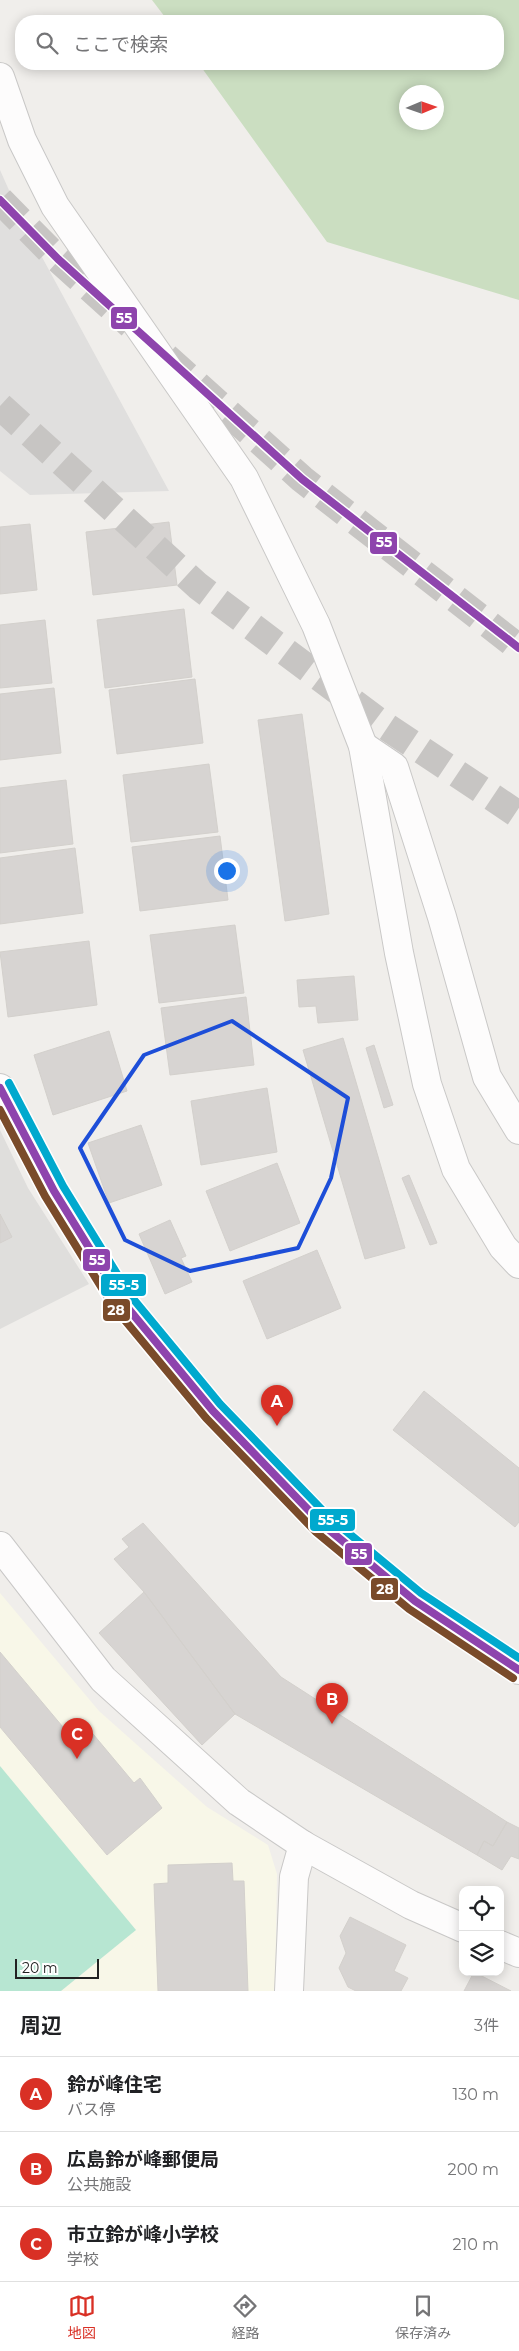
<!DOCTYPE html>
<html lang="ja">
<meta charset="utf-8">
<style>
body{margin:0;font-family:Montserrat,"Noto Sans JP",sans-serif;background:#f2f2f2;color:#202124}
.controls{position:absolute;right:15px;bottom:15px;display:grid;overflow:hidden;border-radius:10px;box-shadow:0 2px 12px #0003}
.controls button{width:45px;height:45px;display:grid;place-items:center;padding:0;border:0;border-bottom:1px solid #e0e0e0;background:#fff;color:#202124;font:25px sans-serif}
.compass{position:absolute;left:399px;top:85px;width:45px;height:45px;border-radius:50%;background:#fff;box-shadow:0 2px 12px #0003;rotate:88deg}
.scale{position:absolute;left:15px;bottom:12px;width:84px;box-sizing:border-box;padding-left:5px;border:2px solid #222;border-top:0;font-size:14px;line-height:18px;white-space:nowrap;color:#222;-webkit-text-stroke:4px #fff;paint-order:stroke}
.you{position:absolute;left:226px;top:870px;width:18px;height:18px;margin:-12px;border:4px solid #fff;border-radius:50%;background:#1a73e8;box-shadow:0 0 0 8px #1a73e833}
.badge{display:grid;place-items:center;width:32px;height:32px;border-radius:50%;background:#d93025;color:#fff;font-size:16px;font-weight:700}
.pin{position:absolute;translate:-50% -41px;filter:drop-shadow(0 1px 2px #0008)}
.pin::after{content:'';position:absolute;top:26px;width:18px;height:15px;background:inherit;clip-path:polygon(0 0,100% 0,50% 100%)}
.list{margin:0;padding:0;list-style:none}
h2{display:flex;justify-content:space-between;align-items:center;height:65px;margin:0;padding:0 20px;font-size:21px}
h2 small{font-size:16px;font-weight:400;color:#757577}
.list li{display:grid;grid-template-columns:32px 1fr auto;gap:15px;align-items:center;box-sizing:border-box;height:75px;padding:0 20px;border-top:1px solid #e0e0e0}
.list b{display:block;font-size:19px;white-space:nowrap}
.list p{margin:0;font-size:16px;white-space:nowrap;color:#757577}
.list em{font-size:16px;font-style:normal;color:#757577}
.icon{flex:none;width:28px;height:28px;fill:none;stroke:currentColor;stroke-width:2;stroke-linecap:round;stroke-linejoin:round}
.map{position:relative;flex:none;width:519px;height:1991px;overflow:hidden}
.search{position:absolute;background:#fff;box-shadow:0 2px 12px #0003;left:15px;right:15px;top:15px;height:55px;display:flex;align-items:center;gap:12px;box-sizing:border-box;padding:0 18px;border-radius:20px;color:#757577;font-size:19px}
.sheet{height:290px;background:#fff}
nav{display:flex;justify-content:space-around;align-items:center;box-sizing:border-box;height:70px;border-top:1px solid #e0e0e0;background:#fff;font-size:14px;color:#757577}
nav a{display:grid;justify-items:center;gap:2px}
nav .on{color:#d93025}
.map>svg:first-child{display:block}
.residential{fill:#dfdedc}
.education{fill:#f8f7e8}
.forest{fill:#cbdec1;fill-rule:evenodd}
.pitch{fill:#b7e6d2}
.parking{fill:#e0dfde}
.building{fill:#d7d4d2;stroke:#d3d0cc}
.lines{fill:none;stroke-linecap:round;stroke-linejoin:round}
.motorway-tunnel{stroke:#c7c5c3;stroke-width:28;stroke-dasharray:28 14;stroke-linecap:butt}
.minor-casing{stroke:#c9c8c7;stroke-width:30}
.tertiary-casing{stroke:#c9c8c7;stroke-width:30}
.minor{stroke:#fdfcfc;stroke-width:28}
.tertiary{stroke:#fdfcfc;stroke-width:28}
.bus-1-casing{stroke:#fff;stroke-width:11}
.bus-2-casing{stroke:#fff;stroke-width:11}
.bus-3-casing{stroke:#fff;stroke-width:11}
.bus-1{stroke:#8e44ad;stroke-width:8}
.bus-2{stroke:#7a4b2a;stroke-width:8}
.bus-3{stroke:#00a9ce;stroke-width:8}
.marked{fill:none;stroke:#1d4ed8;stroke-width:4;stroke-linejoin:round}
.line-badge{stroke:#fff;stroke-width:2}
.badge-label{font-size:14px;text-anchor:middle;font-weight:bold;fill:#fff}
</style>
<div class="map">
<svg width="519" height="1991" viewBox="0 0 519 1991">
<rect width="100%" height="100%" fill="#f0eeeb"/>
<path class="residential" d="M0,1130L28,1188L89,1284L0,1329Z"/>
<path class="education" d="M0,1593L99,1711L207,1807L268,1845L277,1874L275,1991H0Z"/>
<path class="forest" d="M152,0H519V300L327,242L199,64H498V21H168ZM406,92H436V122H406Z"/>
<path class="pitch" d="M0,1766L136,1930L61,1991H0Z"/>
<path class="parking" d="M0,170L24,224L169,491L30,495L0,471Z"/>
<path class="building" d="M169,522L177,585L93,595L86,532Z
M30,524L37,590L0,594V527Z
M184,609L192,677L105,688L97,620Z
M45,620L52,683L0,688V625Z
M195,679L203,743L117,754L109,690Z
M54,688L61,753L0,760V694Z
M302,714L329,914L285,921L258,720Z
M209,764L218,832L131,842L123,775Z
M66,780L73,844L0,853V788Z
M220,836L228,900L140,911L132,847Z
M75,848L83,913L0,924V858Z
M235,925L244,993L159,1003L150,935Z
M89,941L97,1005L8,1017L0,952Z
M354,976L358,1020L318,1023L316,1006L299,1007L297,980Z
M246,997L254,1065L170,1075L161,1008Z
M109,1031L127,1091L53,1115L34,1055Z
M343,1038L405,1248L365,1259L303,1050Z
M374,1045L393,1105L384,1108L366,1048Z
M267,1088L277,1152L201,1165L191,1101Z
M141,1125L162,1185L109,1203L88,1143Z
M277,1163L300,1223L230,1251L206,1191Z
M409,1175L437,1243L430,1245L402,1178Z
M0,1214L12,1237L0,1243Z
M170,1220L186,1256L181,1258L192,1282L165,1294L139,1234Z
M317,1250L341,1308L267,1339L243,1281Z
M424,1391L519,1468V1522L515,1527L393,1430Z
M143,1523L281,1677L507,1822L493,1846L484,1841L477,1855L235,1714L144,1592L114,1559L129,1547L122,1539Z
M144,1592L235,1714L202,1745L99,1633Z
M0,1652L73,1739L88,1728L134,1783L140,1778L162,1808L107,1855L0,1727Z
M507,1822L519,1828V1859L511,1856L502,1870L477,1855L484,1841L493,1846Z
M232,1863L233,1881H244L248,1991H158L154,1884L168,1883V1865Z
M350,1917L406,1945L394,1971L408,1978L401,1991H356L348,1987L339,1968L346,1953L340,1936Z
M474,1972L511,1991H464Z"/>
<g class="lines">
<path class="motorway-tunnel" d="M0,200L58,259L131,325
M166,357L302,479L519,648
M0,406L198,586L378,721L519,815"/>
<defs>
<path id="minor" d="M363,746L394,767L442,917L487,1077L519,1130
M289,1991L294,1877L303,1845"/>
<path id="tertiary" d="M0,77L22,140L55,206L244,478L316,625L363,746L399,953L427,1084L456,1169L503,1247L519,1264
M0,1088L54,1191L122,1301L213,1411L322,1524L415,1601L519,1670
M0,1546L103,1679L239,1802L303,1845L411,1905L463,1928
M500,1945L519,1953"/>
</defs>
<use href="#minor" class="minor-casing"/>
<use href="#tertiary" class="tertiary-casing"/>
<use href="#minor" class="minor"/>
<use href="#tertiary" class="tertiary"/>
<defs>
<path id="bus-1" d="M0,200L58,259L302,479L519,648
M0,1088L54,1191L122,1301L213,1411L322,1524L415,1601L519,1670"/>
<path id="bus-2" d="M0,1110L45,1196L113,1306L206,1418L316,1532L409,1609L513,1678"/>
<path id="bus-3" d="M9,1083L63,1186L130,1295L220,1404L329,1517L421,1593L519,1658"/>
</defs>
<use href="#bus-1" class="bus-1-casing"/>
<use href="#bus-2" class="bus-2-casing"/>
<use href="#bus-3" class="bus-3-casing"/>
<use href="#bus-1" class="bus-1"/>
<use href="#bus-2" class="bus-2"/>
<use href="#bus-3" class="bus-3"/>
</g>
<path class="marked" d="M232,1021L348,1098L331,1178L298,1248L190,1271L125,1240L80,1148L144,1055Z"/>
<g class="line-badge">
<rect x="110" y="306" width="28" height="24" rx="5" fill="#8e44ad"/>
<rect x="369" y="531" width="29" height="24" rx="5" fill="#8e44ad"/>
<rect x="82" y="1248" width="29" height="24" rx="5" fill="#8e44ad"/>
<rect x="100" y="1273" width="47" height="24" rx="5" fill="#00a9ce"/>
<rect x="102" y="1298" width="29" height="24" rx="5" fill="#7a4b2a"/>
<rect x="309" y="1508" width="47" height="24" rx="5" fill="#00a9ce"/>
<rect x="344" y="1542" width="29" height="24" rx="5" fill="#8e44ad"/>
<rect x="370" y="1577" width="29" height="24" rx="5" fill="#7a4b2a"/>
</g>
<g class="badge-label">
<text x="124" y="323">55</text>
<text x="384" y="547">55</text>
<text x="97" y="1265">55</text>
<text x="124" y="1290">55-5</text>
<text x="116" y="1315">28</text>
<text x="333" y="1525">55-5</text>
<text x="359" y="1559">55</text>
<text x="385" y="1594">28</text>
</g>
</svg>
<div class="controls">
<button><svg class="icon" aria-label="locate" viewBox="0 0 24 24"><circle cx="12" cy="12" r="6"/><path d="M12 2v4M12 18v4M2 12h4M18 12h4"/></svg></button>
<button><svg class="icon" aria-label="layers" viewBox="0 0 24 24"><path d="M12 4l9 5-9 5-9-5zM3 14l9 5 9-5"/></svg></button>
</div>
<svg class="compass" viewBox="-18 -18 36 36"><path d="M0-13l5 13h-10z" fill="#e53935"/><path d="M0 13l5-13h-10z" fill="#757577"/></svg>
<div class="scale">20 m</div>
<div class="you"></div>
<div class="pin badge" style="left:277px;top:1426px">A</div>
<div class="pin badge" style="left:332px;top:1724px">B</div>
<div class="pin badge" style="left:77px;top:1759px">C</div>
<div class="search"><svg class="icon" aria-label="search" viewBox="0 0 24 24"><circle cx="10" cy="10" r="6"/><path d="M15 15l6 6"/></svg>ここで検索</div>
</div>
<section class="sheet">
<h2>周辺<small>3件</small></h2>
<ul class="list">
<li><span class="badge">A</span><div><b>鈴が峰住宅</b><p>バス停</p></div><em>130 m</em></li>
<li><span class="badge">B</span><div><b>広島鈴が峰郵便局</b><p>公共施設</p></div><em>200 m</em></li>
<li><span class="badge">C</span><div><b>市立鈴が峰小学校</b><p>学校</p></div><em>210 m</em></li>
</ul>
</section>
<nav>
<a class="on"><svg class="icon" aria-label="map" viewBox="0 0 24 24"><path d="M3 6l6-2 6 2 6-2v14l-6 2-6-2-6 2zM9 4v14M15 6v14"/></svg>地図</a>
<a><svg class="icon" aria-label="directions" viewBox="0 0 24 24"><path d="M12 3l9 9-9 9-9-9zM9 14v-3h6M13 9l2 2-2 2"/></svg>経路</a>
<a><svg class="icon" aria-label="saved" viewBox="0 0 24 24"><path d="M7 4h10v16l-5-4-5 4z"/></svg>保存済み</a>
</nav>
